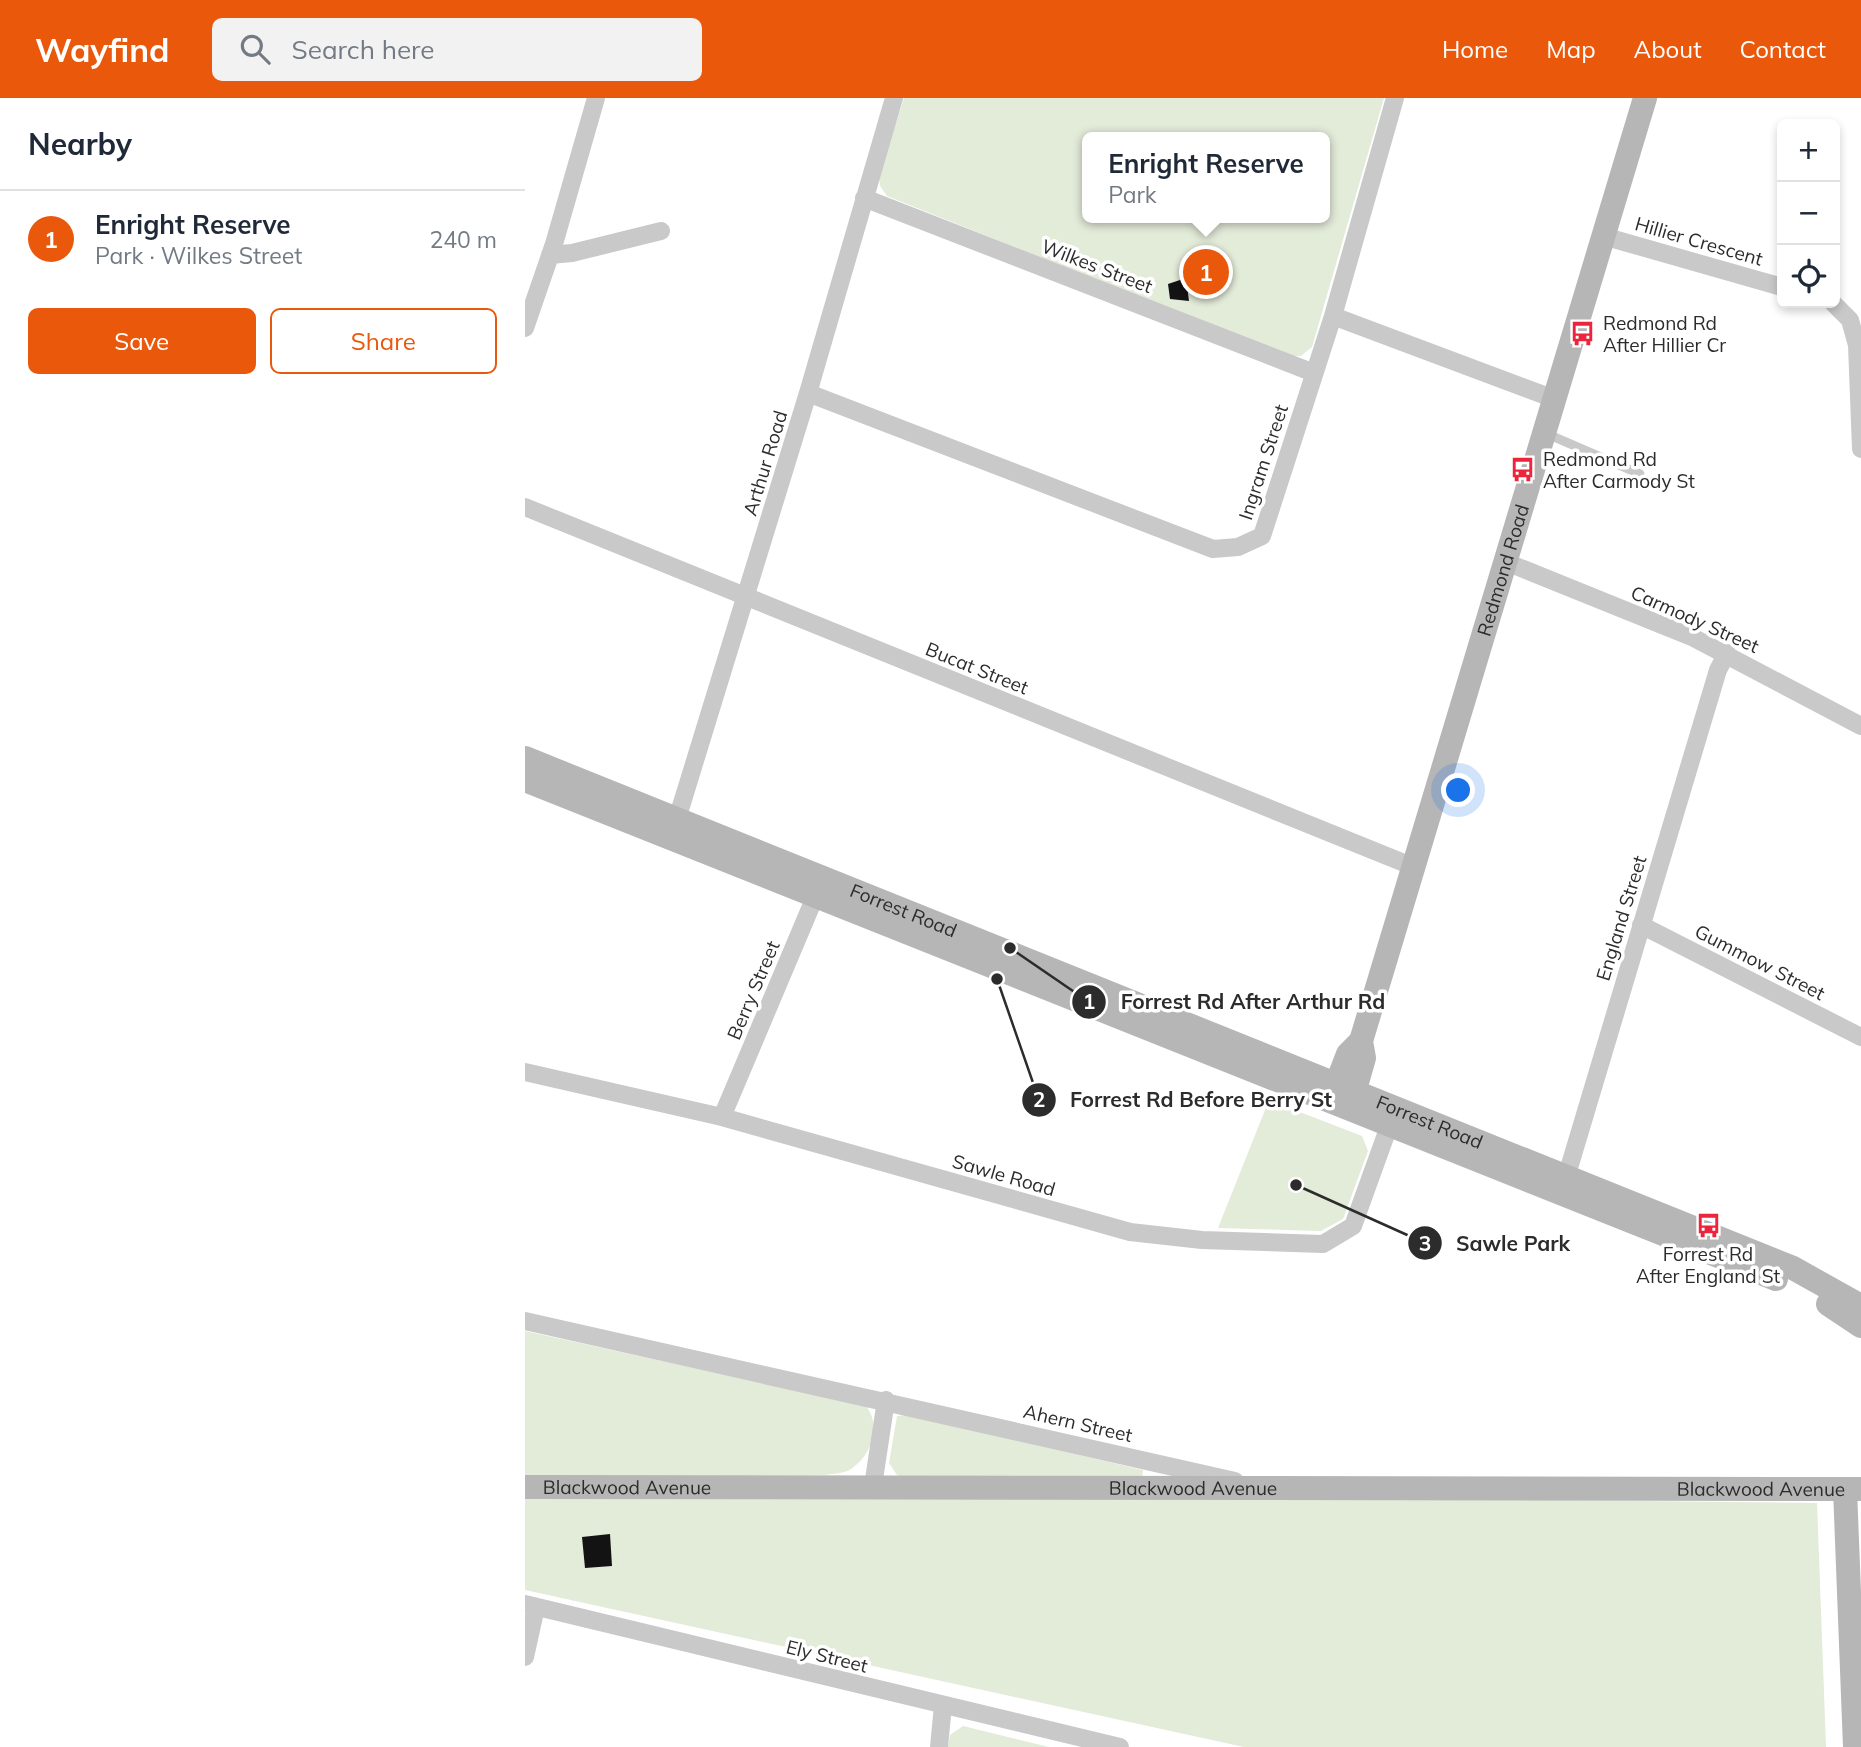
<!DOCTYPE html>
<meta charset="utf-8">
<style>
body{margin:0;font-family:Mulish,sans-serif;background:#f2f2f3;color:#1f2937}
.controls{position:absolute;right:21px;top:21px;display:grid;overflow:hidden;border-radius:10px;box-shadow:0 4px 10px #0003}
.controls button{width:63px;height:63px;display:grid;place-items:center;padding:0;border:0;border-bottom:2px solid #e0e1e3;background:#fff;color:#1f2937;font:35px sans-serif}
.you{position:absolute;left:934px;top:693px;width:24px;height:24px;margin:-18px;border:5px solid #fff;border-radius:50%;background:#1a73e8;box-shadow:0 0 0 10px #1a73e833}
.badge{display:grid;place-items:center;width:46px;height:46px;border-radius:50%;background:#ea580c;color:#fff;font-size:23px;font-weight:700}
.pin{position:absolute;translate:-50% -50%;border:4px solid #fff;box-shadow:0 2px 7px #0006}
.popup{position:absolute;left:557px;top:34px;width:248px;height:91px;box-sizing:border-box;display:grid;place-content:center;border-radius:10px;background:#fff;filter:drop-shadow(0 2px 5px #0005);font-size:23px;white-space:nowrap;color:#747a83}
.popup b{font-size:26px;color:#1f2937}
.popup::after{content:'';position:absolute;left:50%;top:100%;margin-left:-14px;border:14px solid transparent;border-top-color:#fff}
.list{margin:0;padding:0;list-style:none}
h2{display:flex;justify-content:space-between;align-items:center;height:91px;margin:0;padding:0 28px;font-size:30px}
h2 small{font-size:23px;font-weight:400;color:#747a83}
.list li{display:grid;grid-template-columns:46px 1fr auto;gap:21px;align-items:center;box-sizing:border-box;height:98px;padding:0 28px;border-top:2px solid #e0e1e3}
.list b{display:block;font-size:26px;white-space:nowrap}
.list p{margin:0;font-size:23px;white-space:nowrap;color:#747a83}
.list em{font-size:23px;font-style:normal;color:#747a83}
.actions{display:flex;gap:14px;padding:21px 28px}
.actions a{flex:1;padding:16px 0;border:2px solid #ea580c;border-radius:10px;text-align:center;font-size:24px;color:#ea580c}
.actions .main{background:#ea580c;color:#fff}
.icon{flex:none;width:38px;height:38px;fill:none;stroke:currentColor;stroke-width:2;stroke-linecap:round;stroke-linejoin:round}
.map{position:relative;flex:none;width:1336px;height:1649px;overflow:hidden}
header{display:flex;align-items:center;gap:42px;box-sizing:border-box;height:98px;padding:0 35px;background:#ea580c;color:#fff}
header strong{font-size:33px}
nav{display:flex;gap:38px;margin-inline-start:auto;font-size:24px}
.search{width:490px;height:63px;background:#f2f2f3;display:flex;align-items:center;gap:18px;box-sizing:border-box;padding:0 24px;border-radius:10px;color:#747a83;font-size:26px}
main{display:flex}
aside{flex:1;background:#fff}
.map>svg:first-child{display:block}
.green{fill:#e3ebd9;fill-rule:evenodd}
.building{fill:#131313}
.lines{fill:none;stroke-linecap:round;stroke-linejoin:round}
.lane{stroke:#c9c9c9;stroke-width:9}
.street{stroke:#c9c9c9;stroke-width:18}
.secondary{stroke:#b6b6b6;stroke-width:24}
.labels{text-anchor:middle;stroke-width:7;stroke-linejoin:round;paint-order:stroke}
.street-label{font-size:19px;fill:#2c2c2c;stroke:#fff}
.poi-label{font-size:19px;fill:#2c2c2c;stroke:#fff;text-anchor:start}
.leader{fill:none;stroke:#2c2c2c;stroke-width:2.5}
.callout-dot{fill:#2c2c2c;stroke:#fff;stroke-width:2.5}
.mark-label{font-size:21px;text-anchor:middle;font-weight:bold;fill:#fff}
.callout-label{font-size:21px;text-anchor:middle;font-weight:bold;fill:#2c2c2c;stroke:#fff;stroke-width:7;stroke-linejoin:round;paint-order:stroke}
</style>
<header>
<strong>Wayfind</strong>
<div class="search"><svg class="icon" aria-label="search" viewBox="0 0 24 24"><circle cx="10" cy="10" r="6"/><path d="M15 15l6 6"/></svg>Search here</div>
<nav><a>Home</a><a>Map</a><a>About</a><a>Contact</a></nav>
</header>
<main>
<aside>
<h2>Nearby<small></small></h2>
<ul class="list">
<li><span class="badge">1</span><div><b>Enright Reserve</b><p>Park · Wilkes Street</p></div><em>240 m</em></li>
</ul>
<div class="actions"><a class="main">Save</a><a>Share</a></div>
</aside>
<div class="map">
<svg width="1336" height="1649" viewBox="0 0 1336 1649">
<rect width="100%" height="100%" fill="#fff"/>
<path class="green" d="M379,0H859L787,249L776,258H763L362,98L355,88L354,79ZM562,39H800V120H562Z
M744,1002L837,1038L843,1053L818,1121L796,1133L693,1130Z
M0,1233L341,1308C357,1328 346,1358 326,1371C318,1376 306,1376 298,1377H0Z
M383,1317L618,1372L617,1382L391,1383L372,1377L364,1365L372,1318Z
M771,1399L1292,1405L1301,1649H719L0,1492V1400Z
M438,1628L524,1649H423L425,1637Z"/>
<path class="building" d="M661,180L664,203L645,201L643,186Z
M85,1436L87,1468L60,1470L57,1439Z"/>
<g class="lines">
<path class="lane" d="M1020,335L1115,376"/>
<path class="street" d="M339,100L789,275
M1078,138L1257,189
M25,157L47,155L136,133
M1308,205L1325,222L1332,247L1336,351
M808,218L1027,300
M0,230L29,146L71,0
M283,295L688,451L713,449L737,438L808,218L870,0
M0,409L889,769
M981,464L1169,540L1336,628
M149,731L283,295L369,0
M1116,827L1336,939
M0,974L197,1019L605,1134L677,1142L798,1146L828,1128L868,1017
M197,1019L295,787
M1038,1090L1193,572L1202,555
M0,1223L710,1383
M348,1388L361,1302
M0,1506L595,1649
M0,1559L11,1509
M414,1649L418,1607"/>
<g class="secondary">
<path id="s1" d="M0,660L1268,1170L1336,1208"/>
<path d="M0,682L1251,1181"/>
<path d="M806,1000L823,956L836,943"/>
<path id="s2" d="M825,1009L839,960L836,943L1120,0"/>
<path d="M1303,1206L1336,1228"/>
<path id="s3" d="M0,1389L1336,1391"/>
<path d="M1320,1391L1330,1649"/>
</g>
</g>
<defs>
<symbol id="bus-bare" viewBox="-9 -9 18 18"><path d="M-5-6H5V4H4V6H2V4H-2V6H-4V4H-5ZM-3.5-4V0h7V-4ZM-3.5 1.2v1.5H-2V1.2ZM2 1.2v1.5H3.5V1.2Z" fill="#ed253c" stroke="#fff" stroke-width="2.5" paint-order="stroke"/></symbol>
</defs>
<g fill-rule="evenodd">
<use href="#bus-bare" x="1040" y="218" width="35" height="35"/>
<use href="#bus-bare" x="980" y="354" width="35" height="35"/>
<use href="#bus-bare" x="1166" y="1110" width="35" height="35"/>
</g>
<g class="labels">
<g class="street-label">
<text transform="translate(1174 143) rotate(16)" y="7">Hillier Crescent</text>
<text transform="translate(572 168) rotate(21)" y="7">Wilkes Street</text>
<text transform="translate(738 364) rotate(-72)" y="7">Ingram Street</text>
<text transform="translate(240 365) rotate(-73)" y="7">Arthur Road</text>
<text dy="7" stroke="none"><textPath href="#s2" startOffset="560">Redmond Road</textPath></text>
<text transform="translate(1170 521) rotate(24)" y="7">Carmody Street</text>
<text transform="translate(452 570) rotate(22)" y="7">Bucat Street</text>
<text dy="7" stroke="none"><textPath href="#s1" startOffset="408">Forrest Road</textPath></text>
<text transform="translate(1096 820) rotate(-73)" y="7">England Street</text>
<text transform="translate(1235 864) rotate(27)" y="7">Gummow Street</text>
<text transform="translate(228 892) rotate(-67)" y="7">Berry Street</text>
<text dy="7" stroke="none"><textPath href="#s1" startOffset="975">Forrest Road</textPath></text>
<text transform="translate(479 1077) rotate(16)" y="7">Sawle Road</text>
<text transform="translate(553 1325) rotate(13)" y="7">Ahern Street</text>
<text dy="7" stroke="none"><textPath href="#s3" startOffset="102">Blackwood Avenue</textPath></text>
<text dy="7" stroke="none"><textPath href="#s3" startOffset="668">Blackwood Avenue</textPath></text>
<text dy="7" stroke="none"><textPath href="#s3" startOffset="1236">Blackwood Avenue</textPath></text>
<text transform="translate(302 1558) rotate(14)" y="7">Ely Street</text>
</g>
<g class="poi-label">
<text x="1078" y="232">Redmond Rd<tspan x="1078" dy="22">After Hillier Cr</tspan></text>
<text x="1018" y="368">Redmond Rd<tspan x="1018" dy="22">After Carmody St</tspan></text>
<text x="1183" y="1163" text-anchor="middle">Forrest Rd<tspan x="1183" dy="22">After England St</tspan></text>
</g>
</g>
<path class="leader" d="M485 850L564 904M472 881L514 1002M771 1087L900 1145"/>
<g class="callout-dot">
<circle cx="485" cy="850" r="7"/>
<circle cx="472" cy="881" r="7"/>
<circle cx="771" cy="1087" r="7"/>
<circle cx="564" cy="904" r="18"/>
<circle cx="514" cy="1002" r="18"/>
<circle cx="900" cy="1145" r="18"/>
</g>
<g class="mark-label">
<text x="564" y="911">1</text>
<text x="514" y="1009">2</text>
<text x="900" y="1153">3</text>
</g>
<g class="callout-label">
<text x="728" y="911">Forrest Rd After Arthur Rd</text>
<text x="676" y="1009">Forrest Rd Before Berry St</text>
<text x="988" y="1153">Sawle Park</text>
</g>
</svg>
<div class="controls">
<button>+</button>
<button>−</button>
<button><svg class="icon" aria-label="locate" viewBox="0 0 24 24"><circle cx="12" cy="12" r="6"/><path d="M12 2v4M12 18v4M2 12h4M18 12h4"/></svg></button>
</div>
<div class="you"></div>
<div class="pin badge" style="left:681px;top:174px">1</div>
<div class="popup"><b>Enright Reserve</b>Park</div>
</div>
</main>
